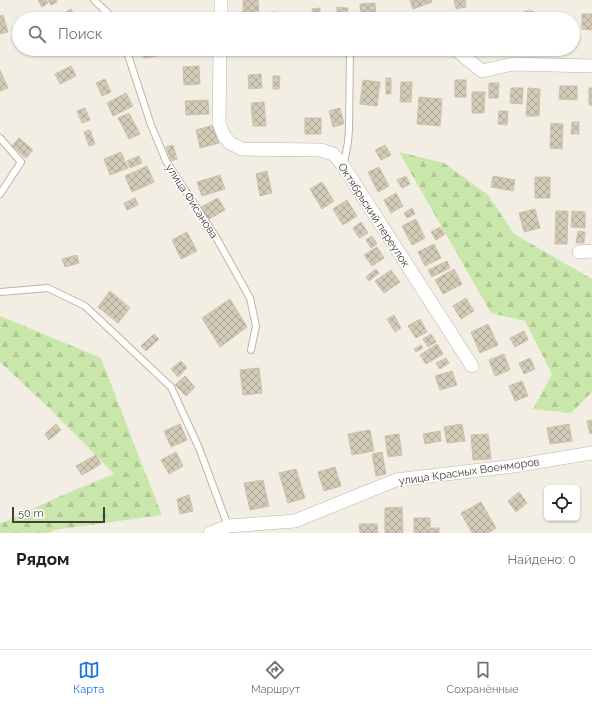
<!DOCTYPE html>
<html lang="ru">
<meta charset="utf-8">
<style>
body{margin:0;font-family:Raleway,sans-serif;background:#f6f6f6;color:#202124}
.controls{position:absolute;right:12px;bottom:12px;display:grid;overflow:hidden;border-radius:6px;box-shadow:0 1px 3px #0004}
.controls button{width:36px;height:36px;display:grid;place-items:center;padding:0;border:0;border-bottom:1px solid #e0e0e0;background:#fff;color:#202124;font:20px sans-serif}
.scale{position:absolute;left:12px;bottom:10px;width:93px;box-sizing:border-box;padding-left:4px;border:2px solid #433e33;border-top:0;font-size:11px;line-height:14px;white-space:nowrap;color:#433e33;-webkit-text-stroke:3px #fff;paint-order:stroke}
.list{margin:0;padding:0;list-style:none}
h2{display:flex;justify-content:space-between;align-items:center;height:52px;margin:0;padding:0 16px;font-size:17px}
h2 small{font-size:13px;font-weight:400;color:#757577}
.icon{flex:none;width:22px;height:22px;fill:none;stroke:currentColor;stroke-width:2;stroke-linecap:round;stroke-linejoin:round}
.map{position:relative;flex:none;width:592px;height:533px;overflow:hidden}
.search{position:absolute;background:#fff;box-shadow:0 1px 3px #0004;left:12px;right:12px;top:12px;height:44px;display:flex;align-items:center;gap:10px;box-sizing:border-box;padding:0 14px;border-radius:22px;color:#757577;font-size:15px}
.sheet{height:116px;background:#fff}
nav{display:flex;justify-content:space-around;align-items:center;box-sizing:border-box;height:56px;border-top:1px solid #e0e0e0;background:#fff;font-size:11px;color:#757577}
nav a{display:grid;justify-items:center;gap:2px}
nav .on{color:#1a73e8}
.map>svg:first-child{display:block}
.forest{fill:url(#forest-firs)}
.building{fill:url(#building-cross-hatch);stroke:#cec2ab}
.lines{fill:none;stroke-linecap:round;stroke-linejoin:round}
.service-casing{stroke:#bdb6a5;stroke-width:8}
.minor-casing{stroke:#bdb6a5;stroke-width:14}
.service{stroke:#fff;stroke-width:6}
.minor{stroke:#fff;stroke-width:13}
.labels{text-anchor:middle;stroke-width:3;stroke-linejoin:round;paint-order:stroke}
.street-label{font-size:11px;fill:#433e33;stroke:#fff}
</style>
<div class="map">
<svg width="592" height="533" viewBox="0 0 592 533">
<defs>
<pattern id="forest-firs" width="22" height="20" patternUnits="userSpaceOnUse"><rect width="22" height="20" fill="#c9e7aa"/><path d="M5 1l3.5 6h-7zM16 11l3.5 6h-7z" fill="#aec793"/></pattern>
<pattern id="building-cross-hatch" width="8" height="8" patternUnits="userSpaceOnUse"><rect width="8" height="8" fill="#d3cab8"/><path d="M0 0l8 8M0 8l8-8" fill="none" stroke="#ada596"/></pattern>
</defs>
<rect width="100%" height="100%" fill="#f2eee3"/>
<path class="forest" d="M399,152L444,163L488,195L514,234L592,279V392L571,413L533,409L552,374L525,321L491,313Z
M0,316L101,358L141,462L162,515L54,530L49,533H0V524L65,494L114,474L51,410L0,362Z"/>
<path class="building" d="M38,0H46L48,3L42,7Z
M48,0H56L57,2L51,5Z
M243,0H258L259,16H243Z
M410,0H431L432,2L413,9Z
M454,0H465L466,7L456,9Z
M375,3L376,19H361L360,4Z
M337,7L348,8L347,19H337Z
M320,8V19H313L312,9Z
M71,9L77,19H55Z
M524,11H533V19H524Z
M272,12H278V19H273Z
M463,14L464,19H451V16Z
M582,14H592V30L582,29Z
M3,15L8,32L0,34V16Z
M540,15H551V19H540Z
M142,49H166L167,54L144,58Z
M71,66L76,76L60,84L55,74Z
M199,66L200,84L184,85L183,67Z
M0,70L8,88L0,91Z
M261,74L262,88L249,89L248,75Z
M273,76H280L279,89H273Z
M386,78H391V94H386Z
M105,79L111,92L102,96L96,83Z
M363,80L380,82L377,106L360,104Z
M455,80H466V97H455Z
M401,82H412L411,102H400Z
M489,83H499L498,98H489Z
M560,86H577V100L559,99Z
M511,88H523L522,104L510,103Z
M528,88L540,89L539,116H526Z
M589,88H592V105H589Z
M472,92H485L484,113H472Z
M126,93L133,106L113,116L107,103Z
M419,97L442,99L440,126L417,124Z
M208,100L209,114L186,115L185,101Z
M264,102L266,126H253L251,103Z
M85,108L90,120L82,123L77,111Z
M340,108L344,124L333,127L329,111Z
M499,111H508L507,125L498,124Z
M129,113L140,134L129,139L118,118Z
M305,118H321V134H305Z
M572,122H579V134H571Z
M551,123L563,124L562,149L550,148Z
M214,125L219,143L200,148L196,130Z
M90,130L95,144L89,146L84,132Z
M19,138L33,150L26,158L12,146Z
M173,145L177,159L171,161L166,147Z
M385,145L391,155L381,160L375,150Z
M121,152L128,168L110,175L104,159Z
M139,156L142,163L130,168L127,161Z
M147,166L154,182L132,192L125,176Z
M379,167L389,186L378,192L368,172Z
M267,171L272,193L260,196L256,174Z
M220,175L225,189L202,196L197,182Z
M406,176L410,184L402,188L397,180Z
M493,176L515,180L513,191L491,187Z
M535,177H550V198H535Z
M322,182L334,201L322,209L310,189Z
M396,193L403,206L391,213L384,200Z
M135,198L138,205L127,210L124,203Z
M218,198L225,210L207,220L201,207Z
M347,200L357,216L343,225L333,209Z
M412,208L415,214L407,218L404,213Z
M535,209L540,228L524,232L519,213Z
M556,211H568L567,244H555Z
M572,211L585,212V228L571,227Z
M416,219L425,238L412,245L402,226Z
M361,222L368,233L359,238L353,228Z
M440,227L445,234L436,240L431,232Z
M578,231L585,232L584,243H576Z
M187,232L197,251L181,259L172,240Z
M372,236L377,244L371,248L366,240Z
M434,244L441,258L425,266L418,252Z
M377,247L384,258L372,266L364,255Z
M77,255L79,263L65,267L62,259Z
M447,261L450,268L432,277L428,270Z
M376,269L379,273L369,281L366,277Z
M454,269L462,284L443,294L435,280Z
M391,270L400,282L384,293L375,281Z
M110,291L130,308L118,323L98,307Z
M466,298L474,311L461,319L453,306Z
M230,299L247,327L220,347L202,318Z
M394,315L401,328L395,332L387,319Z
M420,319L427,332L416,338L408,326Z
M488,324L498,345L480,353L471,332Z
M524,331L528,340L515,347L510,338Z
M154,334L159,339L146,351L141,346Z
M431,334L436,342L428,347L423,339Z
M437,344L443,354L426,364L420,355Z
M421,345L423,348L416,352L414,349Z
M504,354L510,370L495,376L489,360Z
M446,358L449,363L440,369L436,363Z
M530,358L535,369L524,374L519,363Z
M181,361L187,368L178,377L171,369Z
M259,368L262,393L243,395L240,370Z
M452,371L457,385L440,390L435,376Z
M185,376L195,387L186,396L175,385Z
M522,381L528,396L515,401L509,386Z
M592,420V433L590,434L587,421Z
M56,424L61,430L49,440L45,434Z
M180,424L187,440L171,447L164,431Z
M462,424L465,441L447,443L444,427Z
M569,424L572,441L550,444L547,428Z
M370,430L374,451L352,455L348,434Z
M440,431L441,441L425,444L423,434Z
M399,434L402,455L388,457L385,436Z
M488,434L491,459L473,460L471,435Z
M176,452L183,466L169,474L161,460Z
M382,452L386,474L376,476L372,454Z
M96,455L101,464L82,475L76,466Z
M335,467L341,486L324,491L318,472Z
M296,469L305,498L288,503L279,473Z
M263,480L269,506L250,510L244,483Z
M519,492L527,503L516,512L508,501Z
M189,495L193,511L180,514L177,499Z
M481,502L496,528L488,533H472L461,513Z
M402,507L403,533H385V508Z
M414,518H430V528H439V533H414Z
M359,524H377L378,533H360Z"/>
<g class="lines">
<defs>
<path id="service" d="M94,0L110,15L112,19
M126,49L151,125L166,161L217,239L250,298L256,326L251,350
M0,138L21,162L0,194
M342,164L344,163L348,142L349,129L350,49
M0,292L48,288L85,306L171,387L199,448L228,526"/>
<path id="minor" d="M221,19V0
M220,49L219,123L224,136L230,143L242,149L321,150L333,154L342,164L472,366
M455,49L482,71L513,64L592,66
M579,252L592,251
M210,533L228,526L295,521L396,480L514,466L592,453"/>
</defs>
<use href="#service" class="service-casing"/>
<use href="#minor" class="minor-casing"/>
<use href="#service" class="service"/>
<use href="#minor" class="minor"/>
</g>
<g class="labels">
<g class="street-label">
<text transform="translate(192 201) rotate(57)" y="4">улица Фисанова</text>
<text transform="translate(374 215) rotate(57)" y="4">Октябрьский переулок</text>
<text transform="translate(469 471) rotate(-8)" y="4">улица Красных Военморов</text>
</g>
</g>
</svg>
<div class="controls">
<button><svg class="icon" aria-label="locate" viewBox="0 0 24 24"><circle cx="12" cy="12" r="6"/><path d="M12 2v4M12 18v4M2 12h4M18 12h4"/></svg></button>
</div>
<div class="scale">50 m</div>
<div class="search"><svg class="icon" aria-label="search" viewBox="0 0 24 24"><circle cx="10" cy="10" r="6"/><path d="M15 15l6 6"/></svg>Поиск</div>
</div>
<section class="sheet">
<h2>Рядом<small>Найдено: 0</small></h2>
<ul class="list">
</ul>
</section>
<nav>
<a class="on"><svg class="icon" aria-label="map" viewBox="0 0 24 24"><path d="M3 6l6-2 6 2 6-2v14l-6 2-6-2-6 2zM9 4v14M15 6v14"/></svg>Карта</a>
<a><svg class="icon" aria-label="directions" viewBox="0 0 24 24"><path d="M12 3l9 9-9 9-9-9zM9 14v-3h6M13 9l2 2-2 2"/></svg>Маршрут</a>
<a><svg class="icon" aria-label="saved" viewBox="0 0 24 24"><path d="M7 4h10v16l-5-4-5 4z"/></svg>Сохранённые</a>
</nav>
